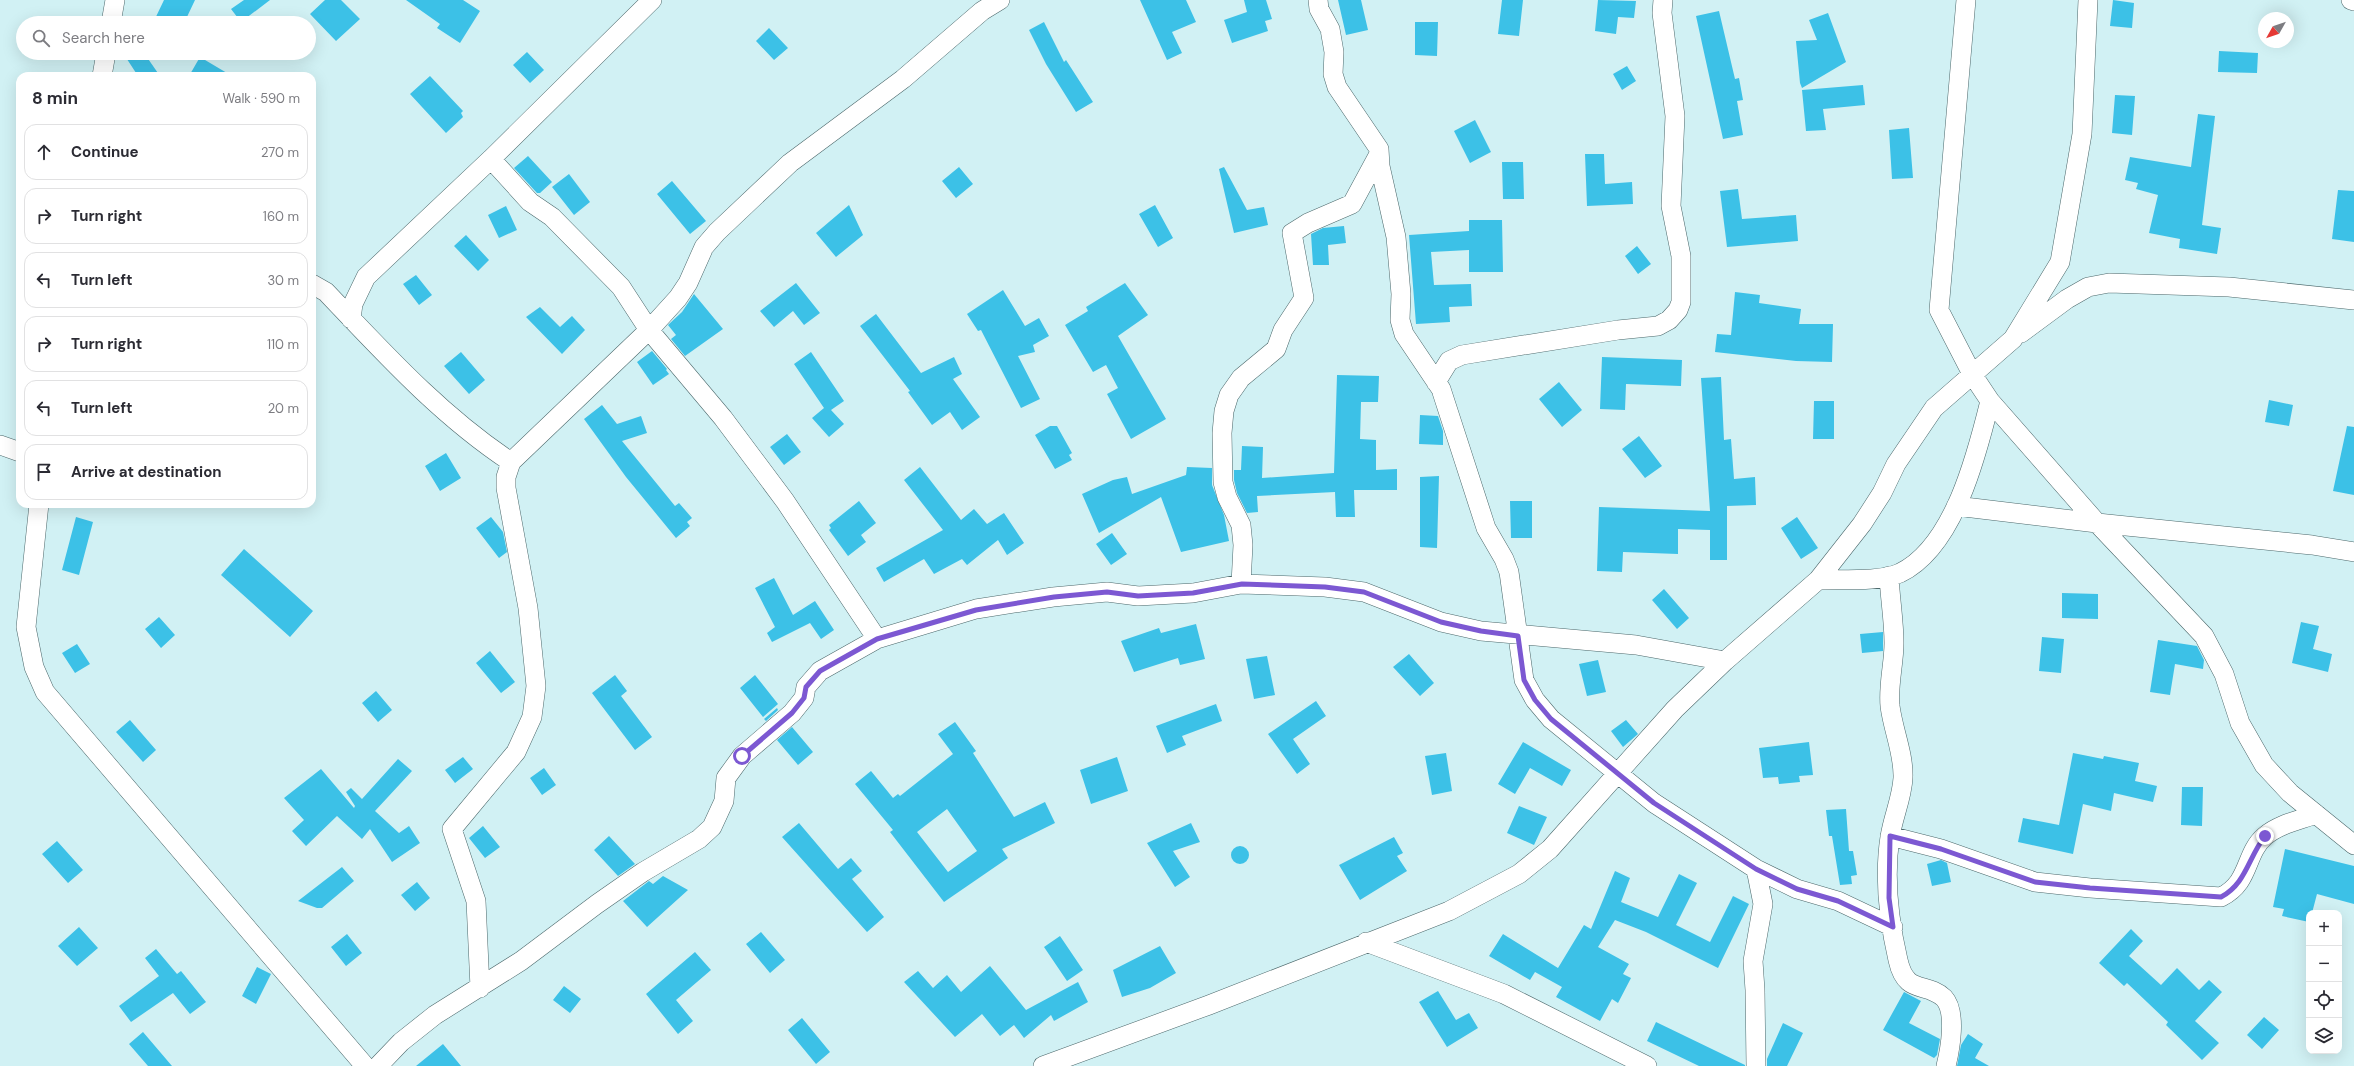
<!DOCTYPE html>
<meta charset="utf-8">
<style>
body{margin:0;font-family:"DM Sans",sans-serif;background:#f7f7f7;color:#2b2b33}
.controls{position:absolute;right:12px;bottom:12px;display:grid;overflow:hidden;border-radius:8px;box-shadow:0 4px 16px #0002}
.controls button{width:36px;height:36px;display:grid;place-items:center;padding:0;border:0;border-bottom:1px solid #e1e1e2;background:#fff;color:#2b2b33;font:20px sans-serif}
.compass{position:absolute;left:2258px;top:12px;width:36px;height:36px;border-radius:50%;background:#fff;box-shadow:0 4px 16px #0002;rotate:230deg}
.stop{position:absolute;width:12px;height:12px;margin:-9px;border:3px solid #7c58d2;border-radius:50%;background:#fff}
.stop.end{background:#7c58d2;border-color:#fff;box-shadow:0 1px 4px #0008}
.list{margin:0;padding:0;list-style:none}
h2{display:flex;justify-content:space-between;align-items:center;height:52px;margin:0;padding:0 16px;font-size:17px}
h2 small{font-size:13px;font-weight:400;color:#7c7c81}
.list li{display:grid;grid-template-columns:26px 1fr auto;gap:12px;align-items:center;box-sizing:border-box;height:56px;margin:0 8px 8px;padding:0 8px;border:1px solid #e1e1e2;border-radius:12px}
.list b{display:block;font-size:15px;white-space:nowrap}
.list em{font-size:13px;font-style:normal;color:#7c7c81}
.icon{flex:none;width:22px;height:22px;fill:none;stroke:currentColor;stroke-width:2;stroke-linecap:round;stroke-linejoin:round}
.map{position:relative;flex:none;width:2354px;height:1066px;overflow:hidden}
.search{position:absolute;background:#fff;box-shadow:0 4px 16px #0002;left:16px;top:16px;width:300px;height:44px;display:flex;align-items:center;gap:10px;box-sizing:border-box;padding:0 14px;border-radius:22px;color:#7c7c81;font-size:15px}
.panel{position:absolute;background:#fff;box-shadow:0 4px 16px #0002;left:16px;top:72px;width:300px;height:436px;border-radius:12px}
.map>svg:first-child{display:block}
.building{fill:#3cc1e7;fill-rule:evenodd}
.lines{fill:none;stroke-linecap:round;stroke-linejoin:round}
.minor-casing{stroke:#4c686b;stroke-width:20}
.minor{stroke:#fff;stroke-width:19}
.route{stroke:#7c58d2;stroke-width:5}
</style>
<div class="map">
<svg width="2354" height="1066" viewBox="0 0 2354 1066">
<rect width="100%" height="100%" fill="#d1f1f4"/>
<path class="building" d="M164,0H195L186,19L192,23H153Z
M244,0H270L241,22L231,9Z
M325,0H341L360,19L336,41L310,14Z
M406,0H463L480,11L460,43L437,28L440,24Z
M1140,0H1186L1196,22L1172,32L1182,53L1167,60Z
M1244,0H1266L1272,19L1265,21L1268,31L1232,43L1224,20L1247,12Z
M1338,0H1361L1368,30L1346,35Z
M1502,0H1523L1519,36L1498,34Z
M1598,0L1636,1L1634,18L1618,17L1616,34L1595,31Z
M2113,0L2134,3L2132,28L2110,26Z
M1719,11L1735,79L1739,78L1743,100L1737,101L1743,135L1723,139L1696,16Z
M1828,13L1846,62L1802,88L1800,83L1796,41L1817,40L1809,20Z
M1044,22L1064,62L1066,60L1093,102L1076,112L1046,64L1029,30Z
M1415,22H1438L1437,56L1415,55Z
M769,28L788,48L774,60L756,41Z
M2219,51L2258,53L2257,73L2218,72Z
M527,52L544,70L530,83L513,65Z
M123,53H144L160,76H138Z
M200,57L232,76H189Z
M1627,66L1636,81L1622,90L1613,74Z
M430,76L463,111L461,113L463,117L446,133L410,94Z
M1863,85L1865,105L1823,109L1826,130L1806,131L1802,90Z
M2115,95L2135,96L2132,135L2112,133Z
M2198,114L2215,116L2202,225L2221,228L2217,254L2179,248L2180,239L2149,233L2158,195L2136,189L2138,183L2125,180L2130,157L2191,167Z
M1475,120L1491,152L1470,163L1454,131Z
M1909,128L1913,178L1892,179L1889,130Z
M1585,154H1604L1605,184L1632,182L1633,204L1587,206Z
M528,156L552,182L540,193H537L514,168Z
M1502,162H1523L1524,199H1503Z
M959,167L973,184L956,198L942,181Z
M1224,167L1247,210L1264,207L1268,225L1234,233L1219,169Z
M569,174L590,202L574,215L552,187Z
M672,181L706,221L690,234L657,194Z
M1738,189L1742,219L1796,215L1798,241L1727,247L1720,191Z
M2338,190L2354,191V242L2332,239Z
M849,205L863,235L836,257L816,233Z
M1155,205L1173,238L1158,247L1139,214Z
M506,206L517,230L499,238L488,215Z
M1469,220H1502L1503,272H1469V250L1431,252L1434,285L1471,284L1472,306L1449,307L1450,322L1416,324L1409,235L1469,231Z
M1344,226L1346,243L1328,245L1329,265H1313L1311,234L1323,228Z
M466,235L489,260L478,271L454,246Z
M1637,246L1651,264L1638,274L1625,256Z
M416,275L432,295L419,305L403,284Z
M796,283L820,313L804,325L793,311L774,327L760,311Z
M1125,283L1148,315L1118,336L1166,419L1131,439L1107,394L1118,388L1106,365L1093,372L1065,325L1088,311L1086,307Z
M1003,290L1025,326L1039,318L1049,336L1033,345L1035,352L1018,356L1040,399L1021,408L981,330L978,331L967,314Z
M1735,292L1760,295L1759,303L1801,309L1799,324H1833L1832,362L1796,361L1715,352L1717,334L1731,335Z
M694,294L723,329L685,356L671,339L676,335L668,325L682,312Z
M540,307L560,327L572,316L585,330L562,354L526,317Z
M876,314L921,373L954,357L962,374L953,379L980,417L962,430L950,412L932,425L908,392L910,391L860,326Z
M652,351L667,369L666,370L669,374L653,385L637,362Z
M461,352L485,380L469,394L444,366Z
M811,352L844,401L831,410L844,424L829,437L812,418L824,408L794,364Z
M1602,357L1682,360L1681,386L1626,384L1625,410L1600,409Z
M1337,375L1379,376L1378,402H1361L1360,439L1376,440V470L1397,469V490H1354L1355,517H1336L1335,492L1257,496L1258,512L1247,513L1237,493L1234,480V470H1241L1242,446L1263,447L1262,478L1334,473Z
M1721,377L1724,440L1731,439L1734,479L1755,477L1756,505L1727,506V560H1710V530L1678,529V554L1623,552L1622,572L1597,571L1599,507L1710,511L1701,378Z
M1559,382L1582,410L1562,427L1539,399Z
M2269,400L2293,405L2289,426L2265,422Z
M1814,401H1834V439H1813Z
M602,405L617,424L641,416L647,433L622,441L675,506L679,503L692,518L687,522L690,526L676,538L626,477L584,419Z
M1420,415L1438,416L1443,431V445L1419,444Z
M1050,426H1057L1072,453L1069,455L1072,460L1055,469L1035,435Z
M2347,426L2354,427V495L2333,491Z
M787,434L801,452L784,465L770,447Z
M1639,436L1662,466L1645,478L1622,449Z
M446,453L461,478L440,491L425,466Z
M920,467L961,520L974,509L987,524L1004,513L1024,543L1007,555L998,540L967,565L962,559L934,574L924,559L884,582L876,568L943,530L904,480Z
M1187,467L1212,468V485L1224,515L1229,541L1181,552L1161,497L1099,533L1082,494L1113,480L1127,477L1132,494L1186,475Z
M1439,476L1437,548L1420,547V477Z
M859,501L876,523L861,535L866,542L848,556L829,530L831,528L829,525Z
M1510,501H1532V538H1511Z
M76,517L93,522L79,575L62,570Z
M491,517L503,532L507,552L499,558L476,528Z
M1797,517L1818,548L1801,559L1781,528Z
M1112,533L1127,554L1111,565L1096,544Z
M244,549L313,611L290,637L221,575Z
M774,578L793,615L815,601L834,630L821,639L810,623L772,642L767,633L775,627L755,588Z
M1664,589L1689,618L1677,629L1652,600Z
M2062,593L2098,594V619L2062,618Z
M159,617L175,635L161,648L145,629Z
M2301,622L2319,626L2313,649L2332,654L2328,672L2292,663Z
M1196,624L1205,659L1180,665L1178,658L1134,672L1121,641L1159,628L1161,633Z
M1883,632V651L1862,653L1860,634Z
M2042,637L2064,639L2061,673L2039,671Z
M2158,640L2197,646L2204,660L2203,669L2175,664L2170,695L2150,692Z
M77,644L90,664L75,673L62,653Z
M490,651L515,682L501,693L476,663Z
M1409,654L1434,683L1420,696L1393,667Z
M1267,656L1275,695L1254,699L1246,659Z
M1598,660L1606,692L1587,696L1579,664Z
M615,675L627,691L621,696L652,737L635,750L592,693Z
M755,675L778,704L763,717L740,688Z
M376,691L392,710L378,722L362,703Z
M1316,701L1326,716L1293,739L1310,764L1297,774L1268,734Z
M1216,704L1222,721L1182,736L1186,745L1167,753L1156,726Z
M777,708L778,710L766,721L764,719Z
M130,720L156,750L143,762L116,732Z
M1626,720L1638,734L1623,747L1611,731Z
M955,722L976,751L973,753L1014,817L1045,802L1055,823L1002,849L1008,858L944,902L890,832L893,830L855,784L871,771L893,798L898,794L900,796L953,754L938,734ZM947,809L977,851L948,872L917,832Z
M792,727L813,752L798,765L777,740Z
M1523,742L1571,770L1562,786L1530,768L1515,794L1498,784Z
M1809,742L1813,775L1799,776L1800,782L1779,784L1778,777L1763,778L1759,748Z
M1446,753L1452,791L1432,795L1425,756Z
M2073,753L2103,759L2104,756L2139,763L2135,781L2157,786L2153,802L2114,793L2111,811L2083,804L2073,854L2018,842L2023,818L2059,825Z
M463,757L473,769L455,783L445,770Z
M1117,757L1128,791L1091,804L1080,770Z
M398,759L412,771L375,811L399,833L409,826L420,843L392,862L370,829L362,839L337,816L306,846L292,831L304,820L284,798L321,769L354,808L355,806L346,792L351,788L362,799Z
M544,768L556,785L542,795L530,778Z
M2182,787H2203L2202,826L2181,825Z
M1519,806L1547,817L1534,845L1507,833Z
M1846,809L1849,851H1853L1857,875L1851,876L1852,884L1840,885L1832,836H1829L1826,810Z
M799,823L838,869L851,858L862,871L852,879L884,917L867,932L782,837Z
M1191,823L1200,842L1173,851L1190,877L1175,887L1147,843Z
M483,826L500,847L485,858L469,838Z
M609,836L635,864L618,876L594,850Z
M1394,837L1403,853L1397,856L1407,871L1360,900L1339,865Z
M57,841L83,870L68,883L42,854Z
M1231 855a9 9 0 1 1 18 0a9 9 0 1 1-18 0Z
M2285,849L2354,866V904L2317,894L2312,913H2309V922L2282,916L2284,909L2273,907Z
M1941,860L1947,863L1951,882L1932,886L1927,864Z
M342,867L354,881L322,908H317L298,901Z
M1615,871L1630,878L1621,902L1658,917L1679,874L1697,883L1676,925L1710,942L1733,896L1749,904L1718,968L1646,932L1615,920L1598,947L1629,964L1623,974L1631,978L1618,1003L1612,999L1600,1021L1556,997L1562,987L1535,972L1530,980L1489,956L1503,934L1558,968L1584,925L1591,929Z
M663,876L688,890L647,927L623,901L649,881L653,884Z
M417,882L430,898L415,911L401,895Z
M79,927L98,948L77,966L58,946Z
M2131,929L2143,941L2129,956L2161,985L2177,968L2199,990L2209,980L2222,992L2195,1021L2219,1043L2202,1060L2166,1025L2168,1022L2127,983L2124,986L2099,963Z
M761,932L785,960L770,973L746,944Z
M347,934L362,953L346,966L331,947Z
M1060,936L1083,970L1067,981L1044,947Z
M1160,946L1176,973L1150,988L1122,997L1113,970Z
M156,949L177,974L181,971L206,1002L190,1014L173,993L131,1022L119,1006L159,976L145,958Z
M695,952L711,970L676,1000L693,1021L678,1034L646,994Z
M990,966L1026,1010L1078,982L1088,1002L1054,1021L1051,1015L1024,1038L1014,1025L1000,1036L982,1014L955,1037L904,982L918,971L933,988L947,975L961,992Z
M257,967L271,974L256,1004L242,996Z
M564,986L581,999L570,1013L553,1000Z
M1438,991L1456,1020L1469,1013L1478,1028L1447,1047L1419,1002Z
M1904,992L1921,1001L1909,1023L1940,1039L1937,1055L1934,1058L1883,1030Z
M2264,1017L2279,1030L2262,1049L2247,1035Z
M802,1018L830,1052L816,1064L788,1030Z
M1656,1022L1745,1065V1066H1699L1647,1041Z
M1783,1023L1803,1033L1787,1066H1767V1059Z
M143,1032L172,1066H148L129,1044Z
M1968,1034L1983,1044L1975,1058L1989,1066H1957L1961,1045Z
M443,1044L461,1066H416Z"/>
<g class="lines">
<defs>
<path id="minor" d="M1318,0L1319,9L1330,29L1334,52L1333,74L1337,87L1379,149L1380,166L1396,237L1401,294L1400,320L1404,334L1441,389L1486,528L1504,559L1509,572L1524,680L1535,700L1551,719L1654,803L1756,869L1797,889L1838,901L1893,927
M1966,0L1939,310L1972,374L1990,401L2097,523L2204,636L2224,674L2240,723L2264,765L2290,793L2354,845
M2351,0L2354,1
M111,23L115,0
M102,76L106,53
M491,159L530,202L552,217L621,287L649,330L723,418L785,501L877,639L976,609L1053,597L1107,592L1138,596L1193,593L1241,584L1325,587L1364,592L1441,622L1481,631L1636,645L1725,661
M312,284L326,292C383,352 441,416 511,462
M351,319L353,304L366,277L491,159L652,0
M2021,333L2067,299L2088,287L2109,283L2229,287L2354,300
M1436,382L1449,361L1462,355L1618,330L1658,326L1669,320L1678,310L1681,302V256L1671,206L1675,116L1662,13L1663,0
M0,445L20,452
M39,504L26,627L34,667L45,692L365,1066
M1956,506L2097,523L2312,545L2354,552
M1889,576C1890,598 1894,621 1894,643C1894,664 1888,684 1890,706C1893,730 1904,754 1903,778C1902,798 1893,817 1890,837C1884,876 1889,921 1898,960C1906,996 1926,981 1944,998C1957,1012 1950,1050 1946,1066
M1818,580C1841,579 1880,582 1900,573C1954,547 1977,454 1990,401
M1241,584L1243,545L1241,525L1227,497L1223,482L1222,433L1224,411L1229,395L1241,378L1276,349L1283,330L1304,298L1292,233L1308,223L1352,204L1379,154
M1890,836L1941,849L2035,882L2090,888L2221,897C2251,882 2244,854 2265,836C2279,824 2300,820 2316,814
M1366,942L1504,994L1647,1066
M480,988L476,901L452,829L516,752L532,717L536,686L528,608L506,488V477L511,462L649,330L678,298L688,283L704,247L717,232L790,163L903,79L982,11L1000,0
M378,1066L401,1042L435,1015L521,961L597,904L643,872L699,839L712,827L724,801L726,778L742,756L792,713L804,698L806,687L820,671L877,639
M1043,1066L1209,1005L1449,911L1519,874L1550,849L1675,709L1725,661L1818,580L1862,524L1882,493L1896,464L1934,408L2013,339L2060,262L2082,134L2088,0
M1756,1066L1755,990L1753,961L1763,904L1756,869"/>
</defs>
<use href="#minor" class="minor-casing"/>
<use href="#minor" class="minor"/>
</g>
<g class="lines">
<path class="route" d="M742,756L792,713L804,698L806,687L820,671L877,639L976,610L1054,597L1107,592L1138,596L1193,593L1242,584L1325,587L1364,592L1441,622L1481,631L1518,636L1524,680L1535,700L1551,719L1654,803L1756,869L1797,889L1838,901L1893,927L1889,898L1890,836L1941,849L2035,882L2090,888L2221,897C2246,884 2248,858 2265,836"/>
</g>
</svg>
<div class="controls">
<button>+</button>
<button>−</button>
<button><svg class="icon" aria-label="locate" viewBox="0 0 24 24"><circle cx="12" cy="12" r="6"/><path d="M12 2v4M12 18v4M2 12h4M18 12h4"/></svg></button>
<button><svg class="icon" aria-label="layers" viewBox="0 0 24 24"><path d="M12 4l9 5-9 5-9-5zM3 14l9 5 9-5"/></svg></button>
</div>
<svg class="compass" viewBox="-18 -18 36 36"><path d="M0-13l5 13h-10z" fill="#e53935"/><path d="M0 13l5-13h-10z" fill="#7c7c81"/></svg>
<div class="stop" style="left:742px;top:756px"></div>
<div class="stop end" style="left:2265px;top:836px"></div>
<div class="search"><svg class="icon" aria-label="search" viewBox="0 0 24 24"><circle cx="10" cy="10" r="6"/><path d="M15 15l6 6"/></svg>Search here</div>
<section class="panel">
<h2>8 min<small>Walk · 590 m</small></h2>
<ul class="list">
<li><svg class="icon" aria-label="ahead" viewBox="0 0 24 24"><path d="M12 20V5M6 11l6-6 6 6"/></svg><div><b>Continue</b></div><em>270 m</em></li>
<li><svg class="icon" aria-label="right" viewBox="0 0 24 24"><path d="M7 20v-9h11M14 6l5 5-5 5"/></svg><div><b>Turn right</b></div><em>160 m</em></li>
<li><svg class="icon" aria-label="left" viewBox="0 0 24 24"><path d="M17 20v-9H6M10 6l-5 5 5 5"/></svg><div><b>Turn left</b></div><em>30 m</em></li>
<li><svg class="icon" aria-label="right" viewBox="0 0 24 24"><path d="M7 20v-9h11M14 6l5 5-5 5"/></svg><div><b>Turn right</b></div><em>110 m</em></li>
<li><svg class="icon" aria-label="left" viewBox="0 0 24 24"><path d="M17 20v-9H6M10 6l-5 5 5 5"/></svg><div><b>Turn left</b></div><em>20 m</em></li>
<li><svg class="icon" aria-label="arrive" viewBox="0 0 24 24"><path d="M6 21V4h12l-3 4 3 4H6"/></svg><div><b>Arrive at destination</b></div></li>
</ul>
</section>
</div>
